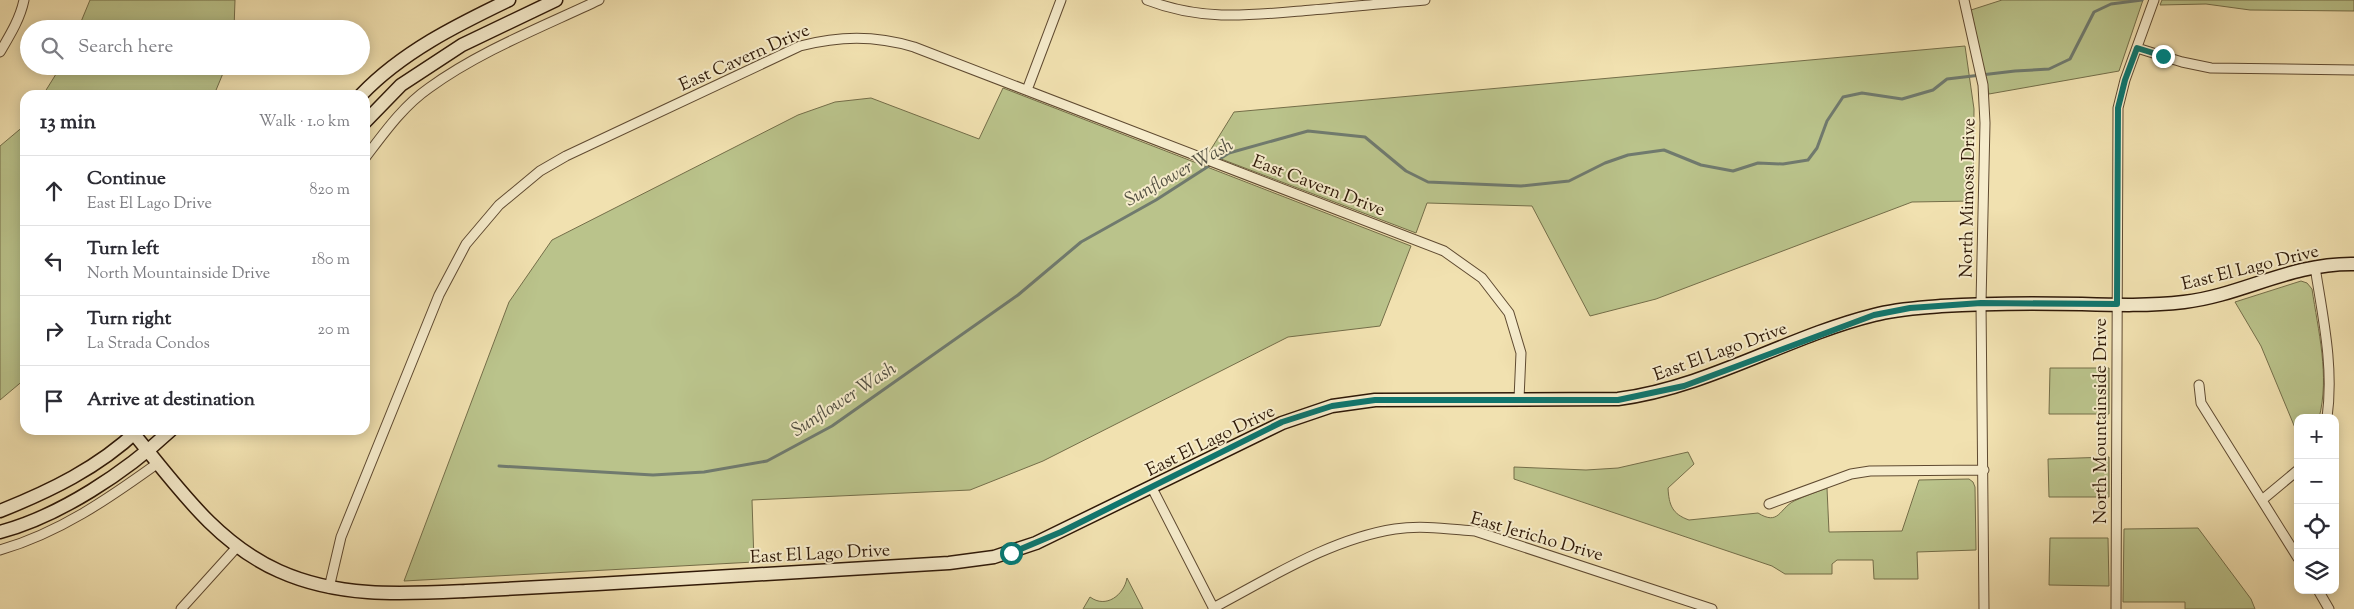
<!DOCTYPE html>
<meta charset="utf-8">
<style>
body{margin:0;font-family:"Sorts Mill Goudy",serif;background:#f7f7f7;color:#2b2b33}
.controls{position:absolute;right:15px;bottom:15px;display:grid;overflow:hidden;border-radius:10px;box-shadow:0 2px 12px #0003}
.controls button{width:45px;height:45px;display:grid;place-items:center;padding:0;border:0;border-bottom:1px solid #e1e1e2;background:#fff;color:#2b2b33;font:25px sans-serif}
.stop{position:absolute;width:15px;height:15px;margin:-11px;border:4px solid #0f766e;border-radius:50%;background:#fff}
.stop.end{background:#0f766e;border-color:#fff;box-shadow:0 1px 5px #0008}
.list{margin:0;padding:0;list-style:none}
h2{display:flex;justify-content:space-between;align-items:center;height:65px;margin:0;padding:0 20px;font-size:21px}
h2 small{font-size:16px;font-weight:400;color:#7c7c81}
.list li{display:grid;grid-template-columns:32px 1fr auto;gap:15px;align-items:center;box-sizing:border-box;height:70px;padding:0 20px;border-top:1px solid #e1e1e2}
.list b{display:block;font-size:19px;white-space:nowrap}
.list p{margin:0;font-size:16px;white-space:nowrap;color:#7c7c81}
.list em{font-size:16px;font-style:normal;color:#7c7c81}
.icon{flex:none;width:28px;height:28px;fill:none;stroke:currentColor;stroke-width:2;stroke-linecap:round;stroke-linejoin:round}
.map{position:relative;flex:none;width:2354px;height:609px;overflow:hidden}
.search{position:absolute;background:#fff;box-shadow:0 2px 12px #0003;left:20px;top:20px;width:350px;height:55px;display:flex;align-items:center;gap:12px;box-sizing:border-box;padding:0 18px;border-radius:28px;color:#7c7c81;font-size:19px}
.panel{position:absolute;background:#fff;box-shadow:0 2px 12px #0003;left:20px;top:90px;width:350px;height:345px;border-radius:15px}
.map>svg:first-child{display:block}
.green{fill:#bac38b;stroke:#746e49}
.lines{fill:none;stroke-linecap:round;stroke-linejoin:round}
.stream{stroke:#707a6e;stroke-width:3}
.street-casing{stroke:#5f4a31;stroke-width:11}
.secondary-casing{stroke:#2e1807;stroke-width:15}
.street{stroke:#f6eccc;stroke-width:9}
.secondary{stroke:#f6eccc;stroke-width:12}
.route{stroke:#0f766e;stroke-width:6}
.labels{text-anchor:middle;stroke-width:4;stroke-linejoin:round;paint-order:stroke}
.street-label{font-size:18px;fill:#2e1807;stroke:#f6eccc}
.water-label{font-size:19px;font-style:italic;fill:#545143;stroke:#f6eccc}
</style>
<div class="map">
<svg width="2354" height="609" viewBox="0 0 2354 609">
<rect width="100%" height="100%" fill="#f1e1b0"/>
<filter id="stains"><feTurbulence type="fractalNoise" baseFrequency=".004" numOctaves="4"/><feColorMatrix values="0 0 0 0 .2 0 0 0 0 .09 0 0 0 0 .02 0 0 0 .5 -.17"/></filter>
<radialGradient id="worn" r=".72"><stop offset=".6" stop-color="#630" stop-opacity="0"/><stop offset="1" stop-color="#630" stop-opacity=".3"/></radialGradient>
<path class="green" d="M90,0H235L234,29H78Z
M2002,0H2143L2119,71L1989,94L1971,10Z
M2162,0H2354V11L2250,10L2206,4L2160,5Z
M1965,46L1974,109L1973,201L1912,202L1656,299L1590,316L1532,206L1427,203L1416,233L1208,154L1234,112Z
M61,66H226L214,95H43Z
M1003,88L1411,246L1380,326L1288,337L1043,461L970,490L752,500L754,562L404,581L509,302L552,240L798,115L835,102L871,98L979,139Z
M25,125V379L0,400V146Z
M2301,281L2307,283L2312,289C2318,330 2330,376 2319,418H2298V435L2261,346L2235,302Z
M2050,368H2109V414H2049Z
M1688,452L1694,464L1668,488C1669,505 1672,514 1689,520L1758,513C1779,526 1779,509 1794,501C1805,496 1816,492 1827,488L1829,532L1902,531L1919,480L1969,479L1973,482L1975,487L1976,550L1917,552L1918,579H1874L1873,560H1837L1832,564V574H1785L1772,566L1514,479V467L1586,470L1618,468Z
M2109,457V497H2049L2048,459Z
M2198,528L2251,599L2255,609H2185V602H2123L2124,529Z
M2050,538H2108L2109,586L2049,585Z
M1127,578L1143,609H1083L1090,597C1106,609 1124,595 1127,578Z"/>
<g class="lines">
<path class="stream" d="M499,466L653,475L704,472L767,461L832,426L1018,295L1081,242L1156,200L1229,153L1308,131L1365,137L1406,171L1428,182L1521,186L1569,181L1605,163L1628,155L1664,150L1701,165L1733,171L1758,163L1783,164L1808,160L1817,148L1827,121L1843,97L1862,93L1902,99L1933,90L1947,79L2015,71L2049,69L2070,59L2094,12L2111,4L2142,0"/>
<defs>
<path id="street" d="M1147,0C1203,22 1253,15 1312,10C1349,7 1387,3 1425,0
M1964,0L1983,85L1985,123L1981,303L1984,609
M2137,48L2182,62L2211,68L2354,70
M0,52C10,35 20,19 24,0
M1027,90L1061,0
M365,158C384,133 403,106 429,88C480,51 542,27 599,0
M2315,267C2323,318 2334,367 2327,418
M2199,385L2201,403L2298,558
M1152,488L1214,609
M2262,500L2298,470
M1769,504L1851,474L1870,471L1984,470
M0,550C59,533 108,499 158,463
M329,588L341,537L439,295L466,244L499,205L540,171L566,156L800,46C839,36 874,35 914,47L1444,251L1482,278L1509,313L1521,353L1519,399
M2318,590L2329,609
M1213,608C1270,578 1330,539 1395,529C1421,525 1449,529 1475,531L1712,609
M181,609L237,547
M2116,609L2118,108L2125,80L2154,0"/>
<path id="secondary" d="M361,95C402,52 457,25 509,0
M365,122L401,85L462,45L556,0
M134,434C177,486 216,543 279,571C339,598 402,594 466,591C510,589 553,586 597,584C715,577 832,570 949,563L994,557L1036,543L1282,423L1332,406L1375,400L1618,399C1709,387 1786,337 1874,315C1896,309 1919,308 1941,306C1988,303 2035,303 2082,304C2116,305 2150,306 2184,302C2243,295 2290,263 2354,264
M0,511C50,491 98,468 138,430
M0,532C60,516 126,472 171,430"/>
</defs>
<use href="#street" class="street-casing"/>
<use href="#secondary" class="secondary-casing"/>
<use href="#street" class="street"/>
<use href="#secondary" class="secondary"/>
</g>
<g class="lines">
<path class="route" d="M1011,553L1061,532L1282,422L1332,406L1375,400H1618L1684,386L1874,315L1910,308L1981,303L2117,304L2118,108L2125,80L2137,48L2163,56"/>
</g>
<g class="labels">
<g class="street-label">
<text transform="translate(744 57) rotate(-24)" y="6">East Cavern Drive</text>
<text transform="translate(1319 185) rotate(21)" y="6">East Cavern Drive</text>
<text transform="translate(1967 198) rotate(-89)" y="6">North Mimosa Drive</text>
<text transform="translate(2250 267) rotate(-14)" y="6">East El Lago Drive</text>
<text transform="translate(1720 351) rotate(-20)" y="6">East El Lago Drive</text>
<text transform="translate(2100 421) rotate(-90)" y="6">North Mountainside Drive</text>
<text transform="translate(1210 440) rotate(-26)" y="6">East El Lago Drive</text>
<text transform="translate(1537 536) rotate(16)" y="6">East Jericho Drive</text>
<text transform="translate(820 553) rotate(-3)" y="6">East El Lago Drive</text>
</g>
<g class="water-label">
<text transform="translate(1178 171) rotate(-29)" y="7">Sunflower Wash</text>
<text transform="translate(843 398) rotate(-33)" y="7">Sunflower Wash</text>
</g>
</g>
<rect width="100%" height="100%" filter="url(#stains)"/>
<rect width="100%" height="100%" fill="url(#worn)"/>
</svg>
<div class="controls">
<button>+</button>
<button>−</button>
<button><svg class="icon" aria-label="locate" viewBox="0 0 24 24"><circle cx="12" cy="12" r="6"/><path d="M12 2v4M12 18v4M2 12h4M18 12h4"/></svg></button>
<button><svg class="icon" aria-label="layers" viewBox="0 0 24 24"><path d="M12 4l9 5-9 5-9-5zM3 14l9 5 9-5"/></svg></button>
</div>
<div class="stop" style="left:1011px;top:553px"></div>
<div class="stop end" style="left:2163px;top:56px"></div>
<div class="search"><svg class="icon" aria-label="search" viewBox="0 0 24 24"><circle cx="10" cy="10" r="6"/><path d="M15 15l6 6"/></svg>Search here</div>
<section class="panel">
<h2>13 min<small>Walk · 1.0 km</small></h2>
<ul class="list">
<li><svg class="icon" aria-label="ahead" viewBox="0 0 24 24"><path d="M12 20V5M6 11l6-6 6 6"/></svg><div><b>Continue</b><p>East El Lago Drive</p></div><em>820 m</em></li>
<li><svg class="icon" aria-label="left" viewBox="0 0 24 24"><path d="M17 20v-9H6M10 6l-5 5 5 5"/></svg><div><b>Turn left</b><p>North Mountainside Drive</p></div><em>180 m</em></li>
<li><svg class="icon" aria-label="right" viewBox="0 0 24 24"><path d="M7 20v-9h11M14 6l5 5-5 5"/></svg><div><b>Turn right</b><p>La Strada Condos</p></div><em>20 m</em></li>
<li><svg class="icon" aria-label="arrive" viewBox="0 0 24 24"><path d="M6 21V4h12l-3 4 3 4H6"/></svg><div><b>Arrive at destination</b></div></li>
</ul>
</section>
</div>
